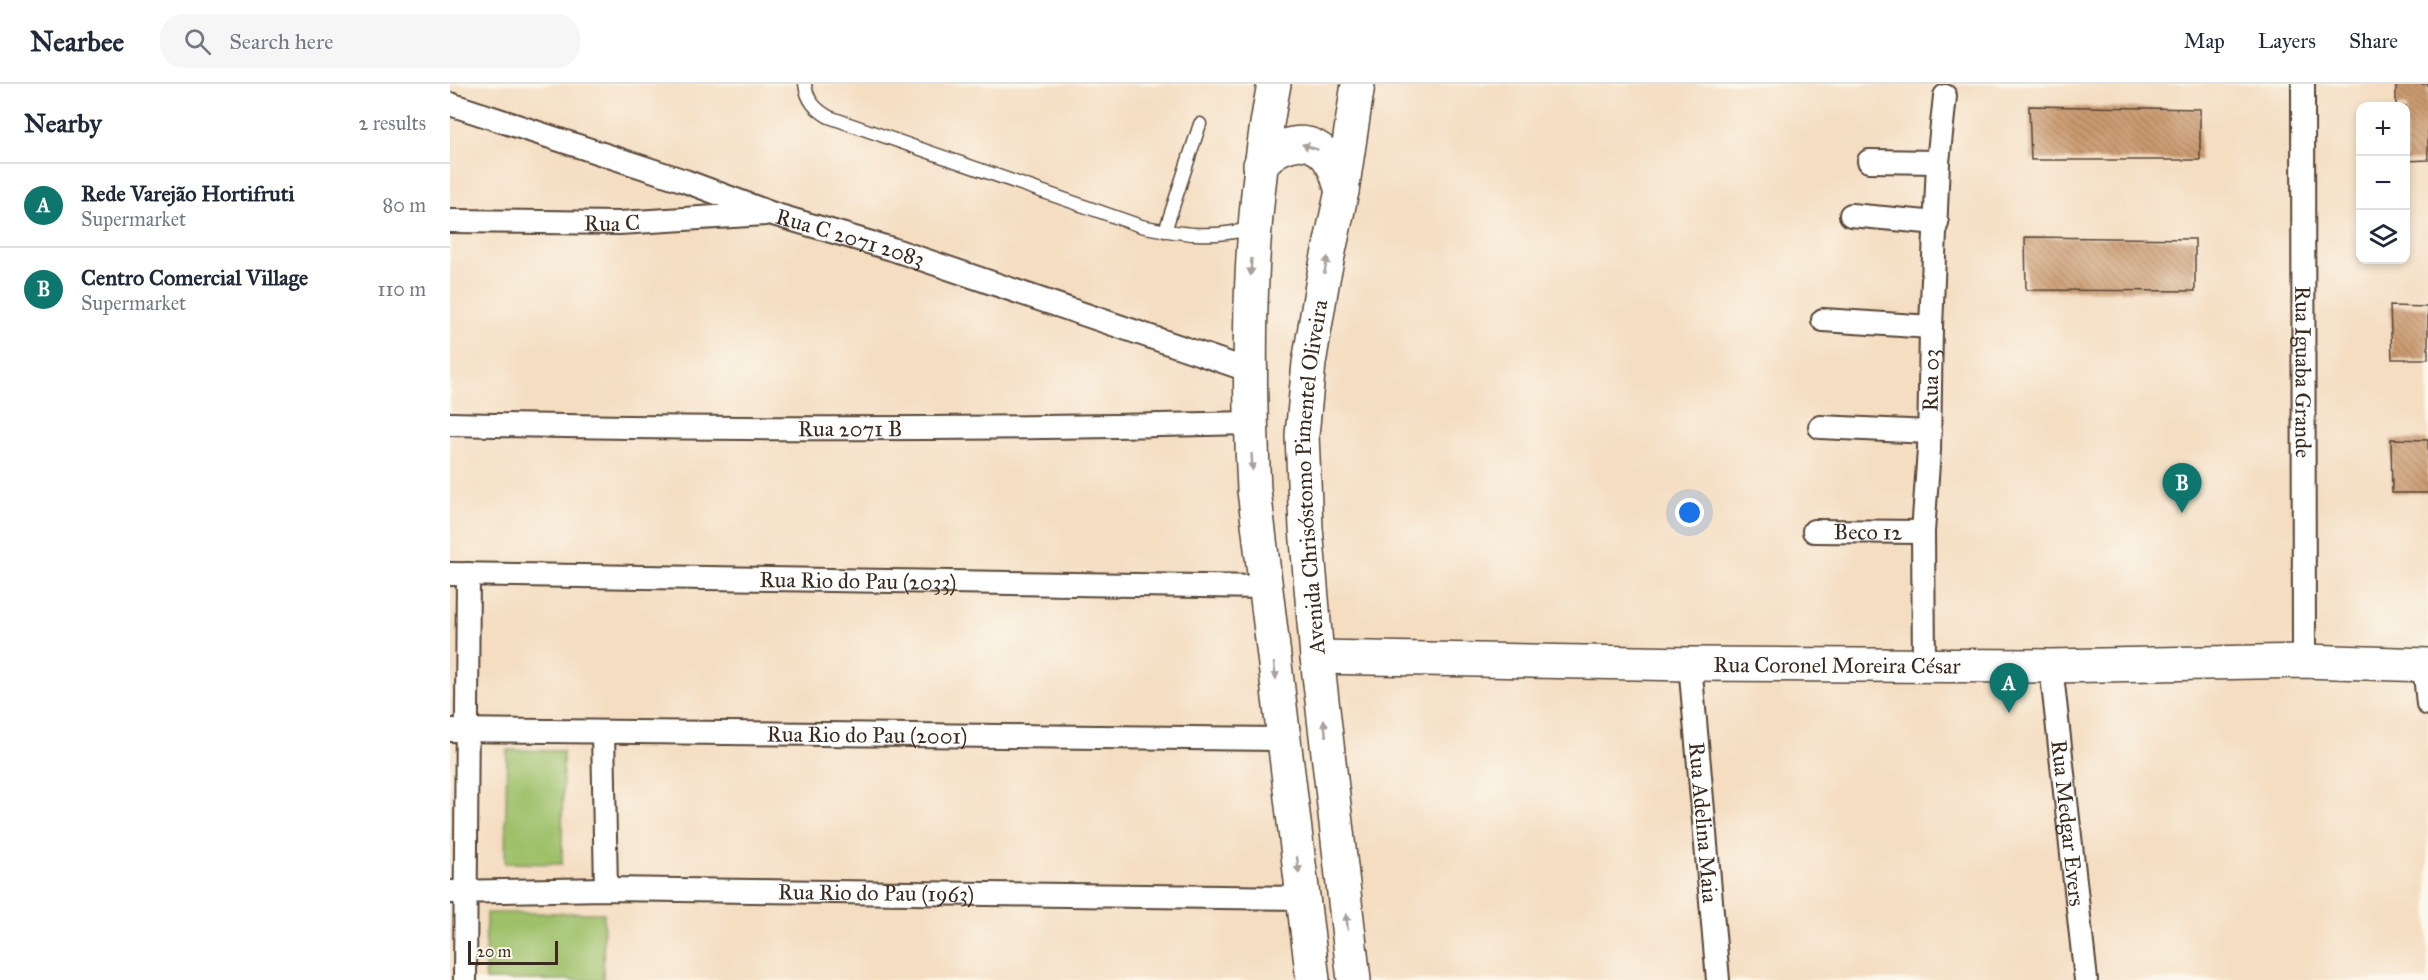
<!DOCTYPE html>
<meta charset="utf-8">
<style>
body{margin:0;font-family:"IM FELL Great Primer",serif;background:#f6f6f7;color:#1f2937}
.controls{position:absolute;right:18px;top:18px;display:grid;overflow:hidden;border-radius:12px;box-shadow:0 3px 9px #0003}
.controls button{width:54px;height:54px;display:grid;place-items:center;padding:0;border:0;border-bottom:2px solid #e0e1e3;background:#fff;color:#1f2937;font:30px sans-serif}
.scale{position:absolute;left:18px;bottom:15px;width:90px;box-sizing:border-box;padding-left:6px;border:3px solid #3b2a1e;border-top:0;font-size:16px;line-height:21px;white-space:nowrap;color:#3b2a1e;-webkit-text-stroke:4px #fbf7ec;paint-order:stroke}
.you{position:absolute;left:1240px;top:429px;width:21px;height:21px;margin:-15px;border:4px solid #fff;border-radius:50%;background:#1a73e8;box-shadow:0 0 0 9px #1a73e833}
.badge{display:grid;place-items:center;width:39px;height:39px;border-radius:50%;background:#0f766e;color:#fff;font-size:20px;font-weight:700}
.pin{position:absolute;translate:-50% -50px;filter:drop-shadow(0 2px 3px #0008)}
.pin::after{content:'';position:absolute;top:32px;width:21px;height:18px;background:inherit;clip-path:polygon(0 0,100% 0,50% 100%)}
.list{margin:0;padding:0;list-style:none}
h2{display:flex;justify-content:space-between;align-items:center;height:78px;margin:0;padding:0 24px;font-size:26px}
h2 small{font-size:20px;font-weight:400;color:#747a83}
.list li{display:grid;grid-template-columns:39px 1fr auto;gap:18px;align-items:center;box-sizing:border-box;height:84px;padding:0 24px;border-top:2px solid #e0e1e3}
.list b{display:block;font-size:22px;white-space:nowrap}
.list p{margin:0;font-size:20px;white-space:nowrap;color:#747a83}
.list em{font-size:20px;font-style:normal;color:#747a83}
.icon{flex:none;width:33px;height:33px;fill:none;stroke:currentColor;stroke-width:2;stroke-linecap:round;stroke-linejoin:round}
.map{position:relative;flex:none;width:1978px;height:896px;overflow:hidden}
header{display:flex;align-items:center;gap:36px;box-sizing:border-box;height:84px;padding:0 30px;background:#fff;border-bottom:2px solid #e0e1e3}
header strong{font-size:28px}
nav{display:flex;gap:33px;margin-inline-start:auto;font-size:21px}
.search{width:420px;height:54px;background:#f6f6f7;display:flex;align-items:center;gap:15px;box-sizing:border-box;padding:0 21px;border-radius:24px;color:#747a83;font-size:22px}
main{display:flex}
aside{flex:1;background:#fff}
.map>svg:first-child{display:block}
.garden{fill:#9ec069;stroke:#6c7544;stroke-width:1.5}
.building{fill:url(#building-back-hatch)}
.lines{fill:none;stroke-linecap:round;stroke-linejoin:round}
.lane-casing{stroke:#574536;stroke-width:15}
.street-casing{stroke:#574536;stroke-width:26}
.secondary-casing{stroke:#574536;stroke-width:36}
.primary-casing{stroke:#574536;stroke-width:36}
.lane{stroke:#fff;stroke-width:12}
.street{stroke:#fff;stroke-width:22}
.secondary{stroke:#fff;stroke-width:33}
.primary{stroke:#fff;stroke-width:33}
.oneway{fill:#a79f9a}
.labels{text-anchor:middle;stroke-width:4.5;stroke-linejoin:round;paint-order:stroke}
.street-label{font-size:22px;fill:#3b2a1e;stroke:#fbf7ec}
</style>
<header>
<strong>Nearbee</strong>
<div class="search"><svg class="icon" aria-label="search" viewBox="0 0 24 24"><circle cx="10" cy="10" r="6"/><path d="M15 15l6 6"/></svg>Search here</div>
<nav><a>Map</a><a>Layers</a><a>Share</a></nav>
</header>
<main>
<aside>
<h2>Nearby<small>2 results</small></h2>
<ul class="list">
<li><span class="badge">A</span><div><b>Rede Varejão Hortifruti</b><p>Supermarket</p></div><em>80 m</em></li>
<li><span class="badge">B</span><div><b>Centro Comercial Village</b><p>Supermarket</p></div><em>110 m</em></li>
</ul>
</aside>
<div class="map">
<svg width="1978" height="896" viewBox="0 0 1978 896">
<defs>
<pattern id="building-back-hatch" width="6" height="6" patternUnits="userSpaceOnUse" patternTransform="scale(1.5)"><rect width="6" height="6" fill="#cb9a6f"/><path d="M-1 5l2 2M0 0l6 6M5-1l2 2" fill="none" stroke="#a67e5b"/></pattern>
</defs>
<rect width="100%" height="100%" fill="#fbf7ec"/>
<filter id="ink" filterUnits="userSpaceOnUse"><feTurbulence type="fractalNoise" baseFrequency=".0167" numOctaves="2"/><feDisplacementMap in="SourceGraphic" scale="12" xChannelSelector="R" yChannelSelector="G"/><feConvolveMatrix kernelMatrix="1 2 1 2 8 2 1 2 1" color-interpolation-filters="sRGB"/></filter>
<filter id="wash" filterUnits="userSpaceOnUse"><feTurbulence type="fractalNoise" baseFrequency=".008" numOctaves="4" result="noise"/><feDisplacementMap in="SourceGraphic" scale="24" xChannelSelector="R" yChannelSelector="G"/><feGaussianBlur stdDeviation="1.35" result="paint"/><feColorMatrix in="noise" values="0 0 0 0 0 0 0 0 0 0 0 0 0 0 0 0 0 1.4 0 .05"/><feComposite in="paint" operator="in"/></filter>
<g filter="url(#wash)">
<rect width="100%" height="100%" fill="#f4ddc1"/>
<path class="garden" d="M57,666L113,667L112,780L55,779Z
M36,829H154L153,896H35Z"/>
<g id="blocks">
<path class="building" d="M1946,0H1978V76L1956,77V22H1946Z
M1579,22L1750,25V76H1581Z
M1575,153L1745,155V207L1576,206Z
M1940,222L1978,223V275H1942Z
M1941,355L1978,356V409H1942Z"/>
</g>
</g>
<g filter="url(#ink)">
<use href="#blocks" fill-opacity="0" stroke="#574536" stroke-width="1.5"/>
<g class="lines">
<defs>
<path id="lane" d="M355,0C357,16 365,25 379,33L691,142C730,150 763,155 802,144
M715,147L750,40"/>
<g id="street">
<path id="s1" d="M1853,0L1854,577"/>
<path id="s2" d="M0,20L235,97L323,130L442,165L798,286"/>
<path d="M1419,77L1488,78"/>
<path d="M1401,131L1487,139"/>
<path id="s3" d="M0,137L169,139L315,130"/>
<path d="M1373,236L1481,243"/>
<path id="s4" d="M0,340C267,346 533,346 800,339"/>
<path d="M1370,343L1480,348"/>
<path id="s5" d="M1364,447L1473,448"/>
<path id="s6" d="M0,490L815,503"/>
<path id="s7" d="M1240,580L1268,896"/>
<path id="s8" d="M1474,581L1473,448L1479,366L1481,243L1488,78L1495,12"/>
<path d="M1974,581L1978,620"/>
<path id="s9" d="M1601,582L1636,896"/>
<path id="s10" d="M0,646L833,655"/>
<path d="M153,648L156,805"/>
<path id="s11" d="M0,808L156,805L852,814"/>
<path d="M15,896L18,490"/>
</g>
<g id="secondary">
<path id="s12" d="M867,573L1240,580L1601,582L1854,577L1978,581"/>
</g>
<g id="primary">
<path d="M824,0C798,135 797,269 804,406L863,896"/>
<path d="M810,81C830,57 864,48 882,80C887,88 889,99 892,107"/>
<path id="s13" d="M904,896L867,573L856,444L852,351L859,279L873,195L892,107L908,0"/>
</g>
</defs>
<use href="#lane" class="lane-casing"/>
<use href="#street" class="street-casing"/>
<use href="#secondary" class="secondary-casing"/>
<use href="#primary" class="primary-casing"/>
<use href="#lane" class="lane"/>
<use href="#street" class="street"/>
<use href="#secondary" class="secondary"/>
<use href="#primary" class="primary"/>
</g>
<defs><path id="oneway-solid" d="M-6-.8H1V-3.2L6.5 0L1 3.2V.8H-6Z" transform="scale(1.5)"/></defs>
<g class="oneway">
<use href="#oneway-solid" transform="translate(860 63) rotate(-161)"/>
<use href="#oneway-solid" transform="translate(876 181) rotate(-78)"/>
<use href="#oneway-solid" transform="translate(801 183) rotate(93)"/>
<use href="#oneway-solid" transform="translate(802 378) rotate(87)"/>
<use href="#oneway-solid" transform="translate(825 587) rotate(83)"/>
<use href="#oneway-solid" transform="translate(875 644) rotate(-96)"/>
<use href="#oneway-solid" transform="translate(848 781) rotate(83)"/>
<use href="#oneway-solid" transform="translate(897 838) rotate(-96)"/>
</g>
</g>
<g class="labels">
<g class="street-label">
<text dy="8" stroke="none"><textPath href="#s3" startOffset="162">Rua C</textPath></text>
<text dy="8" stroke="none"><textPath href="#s2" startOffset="422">Rua C 2071 2083</textPath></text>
<text dy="8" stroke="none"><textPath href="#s1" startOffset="288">Rua Iguaba Grande</textPath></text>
<text dy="8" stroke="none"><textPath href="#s8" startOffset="285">Rua 03</textPath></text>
<text dy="8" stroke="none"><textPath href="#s4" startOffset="400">Rua 2071 B</textPath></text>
<text dy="8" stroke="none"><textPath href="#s13" startOffset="506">Avenida Chrisóstomo Pimentel Oliveira</textPath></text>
<text dy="8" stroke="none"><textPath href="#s5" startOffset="54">Beco 12</textPath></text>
<text dy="8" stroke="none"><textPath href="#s6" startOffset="408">Rua Rio do Pau (2033)</textPath></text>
<text dy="8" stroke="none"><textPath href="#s12" startOffset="520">Rua Coronel Moreira César</textPath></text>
<text dy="8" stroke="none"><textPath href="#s10" startOffset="417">Rua Rio do Pau (2001)</textPath></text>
<text dy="8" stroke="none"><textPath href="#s7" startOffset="159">Rua Adelina Maia</textPath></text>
<text dy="8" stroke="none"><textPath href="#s9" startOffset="158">Rua Medgar Evers</textPath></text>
<text dy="8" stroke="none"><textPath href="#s11" startOffset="426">Rua Rio do Pau (1963)</textPath></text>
</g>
</g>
</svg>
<div class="controls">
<button>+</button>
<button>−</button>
<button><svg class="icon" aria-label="layers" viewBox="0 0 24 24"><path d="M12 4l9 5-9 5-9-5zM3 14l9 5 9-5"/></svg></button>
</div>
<div class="scale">20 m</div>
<div class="you"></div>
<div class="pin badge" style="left:1559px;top:629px">A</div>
<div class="pin badge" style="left:1732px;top:429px">B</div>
</div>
</main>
